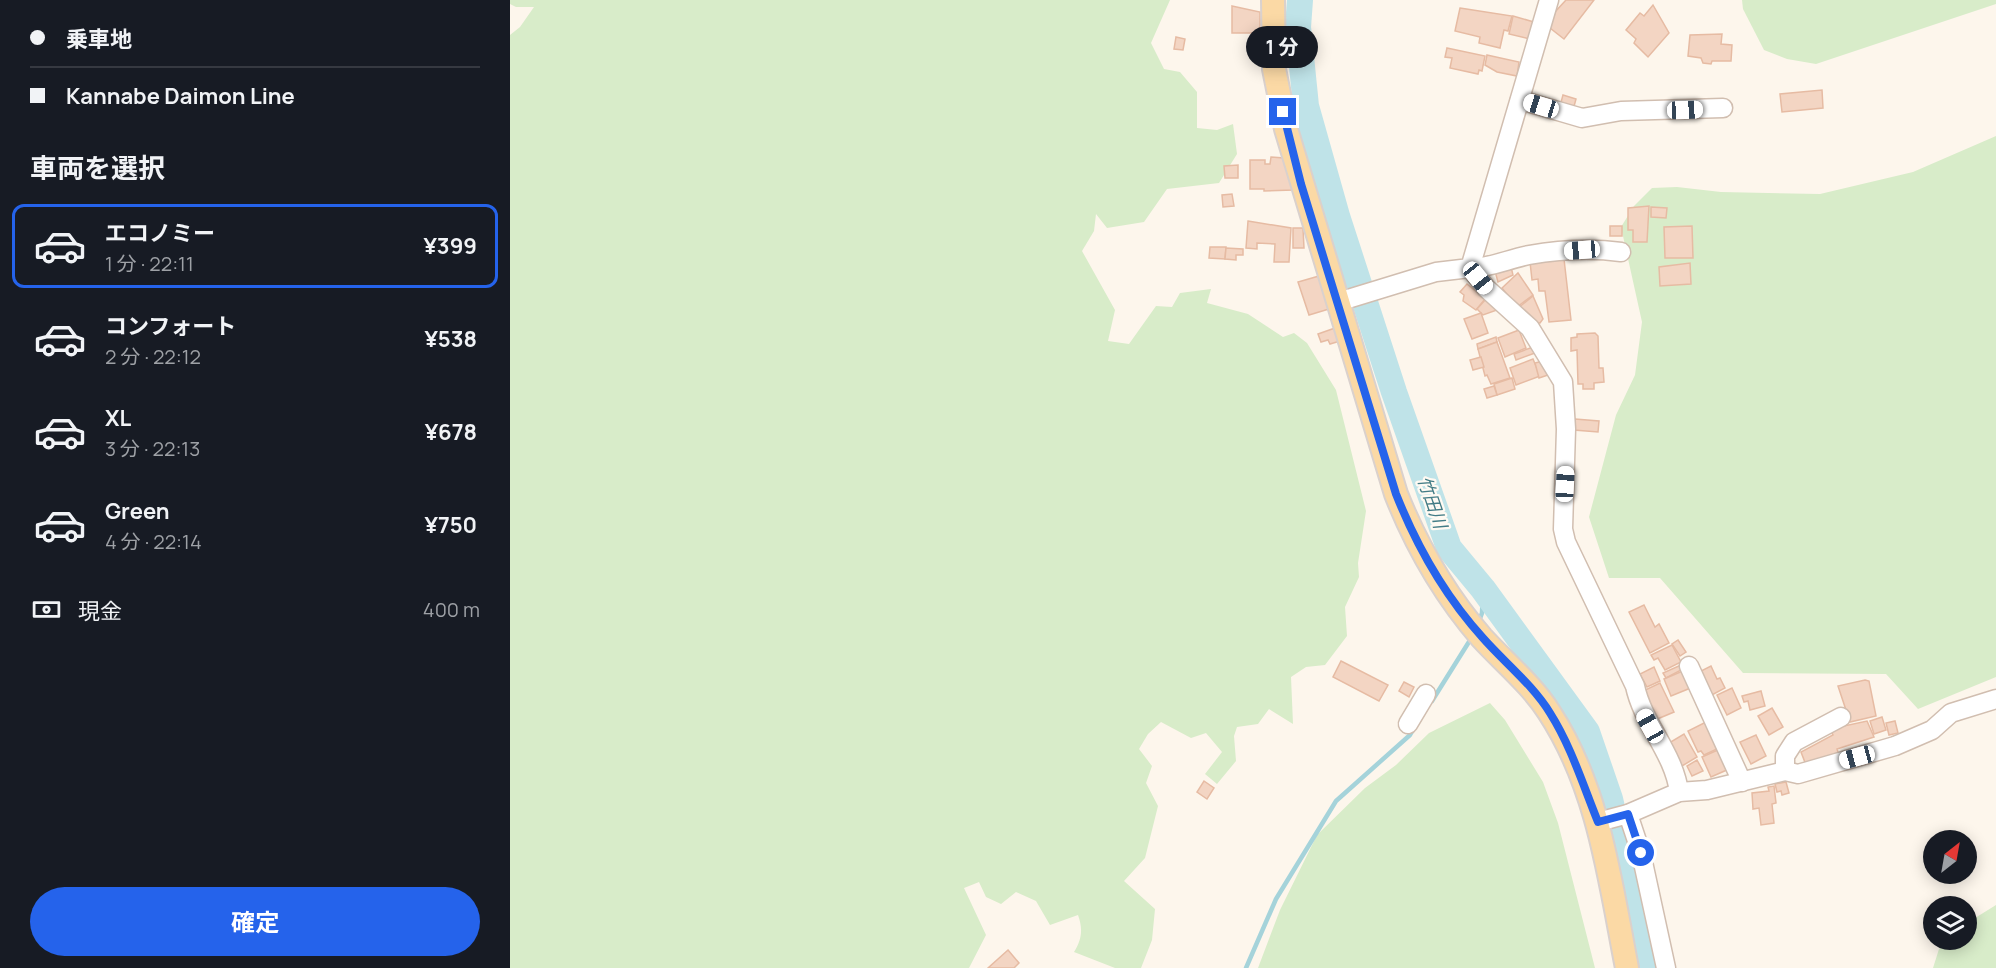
<!DOCTYPE html>
<html lang="ja">
<meta charset="utf-8">
<style>
:root{--surface:#171b24;--page:#20242c;--text:#f1f3f6;--muted:#9ea1a6;--line:#363941;--accent:#2563eb}
body{margin:0;font-family:Manrope,"Noto Sans JP",sans-serif;background:var(--page);color:var(--text);height:100vh;display:flex;flex-direction:column;font-size:22px;white-space:nowrap}
*{box-sizing:border-box;margin:0}
p{font-size:20px;color:var(--muted)}
.icon{flex:none;width:33px;height:33px;fill:none;stroke:currentColor;stroke-width:2;stroke-linecap:round;stroke-linejoin:round}
.map{position:relative;flex:1;overflow:hidden}
.panel{display:flex;flex-direction:column;background:var(--surface);width:510px}
.panel>*{flex:none}
.banner{display:grid;align-content:center;height:132px;padding:0 30px;background:var(--surface)}
.needle{width:39px;rotate:31deg}
.controls{position:absolute;left:1413px;top:830px;display:grid;gap:12px}
.controls a{display:grid;place-items:center;width:54px;height:54px;border-radius:50%;background:var(--surface);box-shadow:0 3px 15px #0003;font-size:30px}
.end{position:absolute;width:27px;height:27px;margin:-14px;border:8px solid #2563eb;background:#fff;box-shadow:0 0 0 3px #fff}
.from{border-radius:50%}
.bubble{position:absolute;height:42px;border-radius:21px;background:var(--surface);box-shadow:0 3px 15px #0003;font-size:20px;font-weight:700;line-height:42px;text-align:center}
.car{position:absolute;width:18px;height:36px;margin:-18px -9px;border-radius:8px;box-shadow:0 0 4px 2px #0007;background:linear-gradient(#fff 24%,#345 0 40%,#fff 0 76%,#345 0 86%,#fff 0)}
.banner b{display:flex;align-items:center;gap:21px;height:57px;font-size:22px}
.banner b+b{border-top:2px solid var(--line)}
.banner i{width:15px;height:15px;background:var(--text)}
ul{padding:0;list-style:none}
li{display:flex;align-items:center;gap:18px;height:84px;margin:0 12px 9px;padding:0 18px;border:3px solid transparent;border-radius:12px}
li div{flex:1}
li b{display:block;font-size:22px}
li em{font-style:normal;font-weight:700}
li.selected{border-color:var(--accent)}
li>.icon{width:54px;height:54px;stroke-width:1.5}
h2{padding:0 30px;font-size:27px;line-height:72px}
.pay{display:flex;align-items:center;gap:15px;height:66px;padding:0 30px;font-size:22px}
.pay p{margin-inline-start:auto}
.button{display:flex;gap:12px;margin-top:auto;padding:12px 30px}
.button a{flex:1;height:69px;border-radius:36px;background:var(--accent);color:#fff;font-size:24px;font-weight:700;line-height:69px;text-align:center}
main{display:flex;flex:1;min-height:0}
.map>svg:first-child{display:block}
.green{fill:#d8ecc9}
.lines{fill:none;stroke-linecap:round;stroke-linejoin:round}
.stream{stroke:#a5d3da;stroke-width:4.5}
.river{stroke:#bfe3e8;stroke-width:26}
.building{fill:#f3d5c3;stroke:#e6bba3;stroke-width:1.5}
.minor-casing{stroke:#d1beb0;stroke-width:21}
.major-casing{stroke:#dad1cd;stroke-width:26}
.minor{stroke:#fff;stroke-width:18}
.major{stroke:#fbd9a5;stroke-width:22}
.route{stroke:#2563eb;stroke-width:8}
.labels{text-anchor:middle;dominant-baseline:central;stroke-width:4.5;stroke-linejoin:round;paint-order:stroke}
.water-label{font-size:18px;font-style:italic;fill:#437c86;stroke:#fffaf3}
</style>
<main>
<section class="panel">
<div class="banner">
<b><i class="from"></i>乗車地</b>
<b><i></i>Kannabe Daimon Line</b>
</div>
<h2>車両を選択</h2>
<ul>
<li class="selected"><svg class="icon" aria-label="car" viewBox="0 0 24 24"><path d="M5 17H2v-5l4-1 3-4h7l3 4 3 1v5h-3M9 17h6M6 11h13"/><circle cx="7" cy="17" r="2"/><circle cx="17" cy="17" r="2"/></svg><div><b>エコノミー</b><p>1 分 · 22:11</p></div><em>¥399</em></li>
<li><svg class="icon" aria-label="car" viewBox="0 0 24 24"><path d="M5 17H2v-5l4-1 3-4h7l3 4 3 1v5h-3M9 17h6M6 11h13"/><circle cx="7" cy="17" r="2"/><circle cx="17" cy="17" r="2"/></svg><div><b>コンフォート</b><p>2 分 · 22:12</p></div><em>¥538</em></li>
<li><svg class="icon" aria-label="car" viewBox="0 0 24 24"><path d="M5 17H2v-5l4-1 3-4h7l3 4 3 1v5h-3M9 17h6M6 11h13"/><circle cx="7" cy="17" r="2"/><circle cx="17" cy="17" r="2"/></svg><div><b>XL</b><p>3 分 · 22:13</p></div><em>¥678</em></li>
<li><svg class="icon" aria-label="car" viewBox="0 0 24 24"><path d="M5 17H2v-5l4-1 3-4h7l3 4 3 1v5h-3M9 17h6M6 11h13"/><circle cx="7" cy="17" r="2"/><circle cx="17" cy="17" r="2"/></svg><div><b>Green</b><p>4 分 · 22:14</p></div><em>¥750</em></li>
</ul>
<div class="pay"><svg class="icon" aria-label="cash" viewBox="0 0 24 24"><path d="M3 7h18v10H3z"/><circle cx="12" cy="12" r="2"/></svg>現金<p>400 m</p></div>
<div class="button"><a>確定</a></div>
</section>
<div class="map">
<svg width="1486" height="968" viewBox="0 0 1486 968">
<rect width="100%" height="100%" fill="#fdf6ec"/>
<g class="green">
<path d="M0 0H660L641 43 654 69 670 72 687 92V128L707 130 723 124 727 154 709 183 657 189 634 222 597 228 586 214 584 231 572 251 605 310 598 341 619 344 646 306 662 307 670 293 701 289 697 303 738 314 773 337 784 333 797 343 826 390 856 511 848 563 849 577 835 607 837 636 815 665 796 667 781 677 783 724 759 709 748 724 727 727 724 736 726 761 707 784 695 774 712 752 696 733 681 738 651 722 638 734 629 749 642 766 636 783 648 806 635 858 614 881 645 909 642 940 631 968H605L564 952C572 939 573 929 568 915L540 925 526 901 506 892 491 904 476 897 469 882 454 888 476 935 459 968H0V35L10 27 24 7H6L0 4Z"/>
<polygon points="1232,0 1486,0 1486,4 1306,64 1277,59 1254,50 1233,9"/>
<polygon points="1486,136 1486,677 1408,709 1376,674 1233,673 1150,578 1099,578 1079,517 1106,415 1125,375 1132,322 1111,227 1124,206 1142,188 1167,187 1211,192 1310,194 1403,172"/>
<polygon points="980,703 995,720 1033,782 1048,823 1085,968 748,968 770,910 807,835 855,788 886,765 919,733"/>
<polygon points="1486,905 1486,968 1423,968 1429,949 1440,939 1456,939 1457,923"/>
</g>
<g class="lines">
<g class="stream">
<polyline points="968,624 972,613 973,589"/>
<polyline points="922,701 962,637"/>
<polyline points="736,968 766,899 826,801 900,735 904,728"/>
</g>
<polyline class="river" points="790,0 788,27 796,106 827,216 884,392 939,548 973,589 1077,732 1100,799 1139,968"/>
</g>
<g class="building">
<polygon points="1056,0 1084,0 1054,39 1040,28 1045,12"/>
<polygon points="1143,5 1159,33 1138,57 1124,43 1126,39 1116,30 1130,13 1134,16"/>
<polygon points="722,6 750,12 750,33 722,33"/>
<polygon points="950,8 1002,16 998,31 994,30 990,48 969,43 970,37 945,31"/>
<polygon points="1003,16 1024,22 1020,39 999,34"/>
<polygon points="1212,34 1211,44 1222,45 1221,61 1202,61 1201,64 1193,63 1191,58 1178,56 1180,35"/>
<polygon points="666,37 675,39 673,50 664,49"/>
<polygon points="937,48 975,56 972,71 969,70 968,74 940,68 942,58 935,57"/>
<polygon points="977,55 1009,62 1007,76 987,72 975,65"/>
<polygon points="1312,90 1313,108 1272,112 1270,94"/>
<polygon points="1053,95 1066,99 1063,110 1050,106"/>
<polygon points="761,157 774,158 783,190 754,191 754,189 740,189 740,160 755,160 755,164 760,164"/>
<polygon points="728,165 728,178 715,178 714,166"/>
<polygon points="722,194 724,206 713,207 712,195"/>
<polygon points="1139,206 1137,242 1123,242 1123,230 1118,230 1118,208"/>
<polygon points="1141,207 1157,208 1156,218 1141,217"/>
<polygon points="738,221 781,228 779,262 764,262 765,244 747,243 747,249 736,248"/>
<rect x="1100" y="226" width="12" height="10"/>
<polygon points="1182,226 1183,258 1155,258 1154,227"/>
<polygon points="783,228 793,228 794,248 783,248"/>
<polygon points="700,247 716,247 715,259 699,258"/>
<polygon points="716,248 733,249 733,255 726,255 726,260 715,259"/>
<polygon points="1054,259 1061,320 1039,322 1035,291 1029,291 1028,279 1022,280 1020,262"/>
<polygon points="1180,263 1181,284 1150,286 1149,267"/>
<polygon points="1001,267 1003,275 988,282 985,271"/>
<polygon points="1008,273 1023,295 1007,307 992,288"/>
<polygon points="809,276 819,309 799,315 788,282"/>
<polygon points="957,284 975,299 966,310 953,301 954,295 950,292"/>
<polygon points="1023,296 1033,319 1030,323 1024,323 1008,308"/>
<polygon points="976,299 987,310 973,315 967,309"/>
<polygon points="971,313 978,333 962,339 954,319"/>
<polygon points="825,328 830,341 820,344 818,340 811,342 808,334"/>
<polygon points="1009,330 1016,348 995,357 988,338"/>
<polygon points="1085,333 1088,336 1089,368 1093,368 1094,382 1084,383 1084,389 1073,389 1073,384 1068,384 1067,350 1061,351 1061,338 1067,337 1067,334"/>
<polygon points="986,337 987,342 968,349 967,344"/>
<polygon points="987,342 1000,378 981,384 977,375 975,376 968,349"/>
<polygon points="1023,347 1025,353 1006,360 1004,354"/>
<polygon points="971,357 974,367 963,370 960,360"/>
<polygon points="1023,359 1030,376 1006,385 1000,368"/>
<polygon points="1033,361 1038,375 1029,378 1025,363"/>
<polygon points="1002,378 1005,389 987,395 984,384"/>
<polygon points="984,386 987,395 977,398 974,389"/>
<polygon points="1065,419 1089,421 1088,432 1064,430"/>
<polygon points="1134,605 1145,627 1149,624 1159,643 1140,653 1119,612"/>
<polygon points="1168,640 1176,652 1170,656 1162,644"/>
<polygon points="1162,645 1171,662 1155,670 1148,658 1144,660 1141,655"/>
<polygon points="831,661 878,685 869,701 823,677"/>
<polygon points="1171,665 1173,669 1156,678 1153,673"/>
<polygon points="1201,666 1207,679 1210,678 1215,688 1200,696 1189,672"/>
<polygon points="1144,667 1150,681 1137,687 1130,674"/>
<polygon points="1175,670 1183,687 1161,696 1154,679"/>
<polygon points="1355,680 1359,681 1366,716 1340,722 1328,686"/>
<polygon points="894,682 904,687 899,697 889,691"/>
<polygon points="1150,683 1164,712 1145,720 1131,692"/>
<polygon points="1222,688 1231,708 1217,715 1207,695"/>
<polygon points="1251,691 1255,706 1240,710 1238,701 1234,702 1232,696"/>
<polygon points="1262,708 1273,727 1259,735 1248,716"/>
<polygon points="1372,717 1376,730 1364,734 1360,721"/>
<polygon points="1357,721 1364,737 1327,749 1329,755 1296,765 1291,752 1323,735 1320,729"/>
<polygon points="1385,721 1388,733 1379,735 1376,723"/>
<polygon points="1196,722 1207,743 1205,745 1207,749 1194,755 1191,751 1188,752 1178,731"/>
<polygon points="1174,734 1187,757 1172,766 1159,743"/>
<polygon points="1246,735 1256,756 1241,764 1230,742"/>
<polygon points="1210,749 1219,769 1201,777 1192,757"/>
<polygon points="1187,760 1193,771 1182,776 1177,766"/>
<polygon points="694,781 704,788 697,799 687,792"/>
<polygon points="1276,782 1279,793 1272,795 1271,791 1267,792 1265,784"/>
<polygon points="1264,786 1266,803 1262,804 1264,823 1251,825 1249,808 1243,809 1242,793 1259,791 1258,787"/>
<polygon points="498,950 509,963 504,968 478,968"/>
</g>
<g class="lines">
<defs>
<g id="minor">
<polyline points="1010,100 1072,118 1111,111 1213,108"/>
<path d="M960 268 976 288 1020 328 1053 382 1056 429 1053 529 1056 542 1125 686C1133 724 1164 753 1169 792"/>
<path d="M960 268C981 268 998 259 1019 255 1048 250 1081 248 1111 252"/>
<polyline points="828,302 926,272 960,268 1039,0"/>
<polyline points="1179,666 1232,782"/>
<polyline points="898,724 916,694"/>
<polyline points="1275,771 1275,756 1284,742 1331,717"/>
<polyline points="1118,814 1131,853 1156,968"/>
<polyline points="1088,822 1118,814 1169,792 1197,790 1275,771 1288,774 1385,746 1422,730 1441,713 1486,699"/>
</g>
<path id="major" d="M763 0 764 69 776 129 886 494C907 547 934 594 972 638 994 662 1022 685 1039 712 1089 788 1100 881 1117 968"/>
</defs>
<use href="#minor" class="minor-casing"/>
<use href="#major" class="major-casing"/>
<use href="#minor" class="minor"/>
<use href="#major" class="major"/>
</g>
<g class="lines">
<path class="route" d="M773 112 791 184 886 494C907 547 934 595 973 638 994 662 1023 685 1040 713 1061 746 1073 785 1088 822L1118 814 1131 853"/>
</g>
<g class="labels">
<g class="water-label">
<text transform="translate(923 502) rotate(71)">竹田川</text>
</g>
</g>
</svg>
<div class="controls">
<a><svg class="needle" viewBox="-14 -14 28 28"><path d="M0-13l5 13h-10z" fill="#e53935"/><path d="M0 13l5-13h-10z" fill="#9ea1a6"/></svg></a>
<a><svg class="icon" aria-label="layers" viewBox="0 0 24 24"><path d="M12 4l9 5-9 5-9-5zM3 14l9 5 9-5"/></svg></a>
</div>
<i class="end from" style="left:1131px;top:853px"></i>
<i class="end" style="left:773px;top:112px"></i>
<div class="bubble" style="left:736px;top:26px;width:72px">1 分</div>
<i class="car" style="left:1031px;top:106px;rotate:287deg"></i>
<i class="car" style="left:1175px;top:110px;rotate:88deg"></i>
<i class="car" style="left:1072px;top:250px;rotate:265deg"></i>
<i class="car" style="left:968px;top:278px;rotate:141deg"></i>
<i class="car" style="left:1055px;top:484px;rotate:3deg"></i>
<i class="car" style="left:1140px;top:726px;rotate:331deg"></i>
<i class="car" style="left:1347px;top:757px;rotate:255deg"></i>
</div>
</main>
